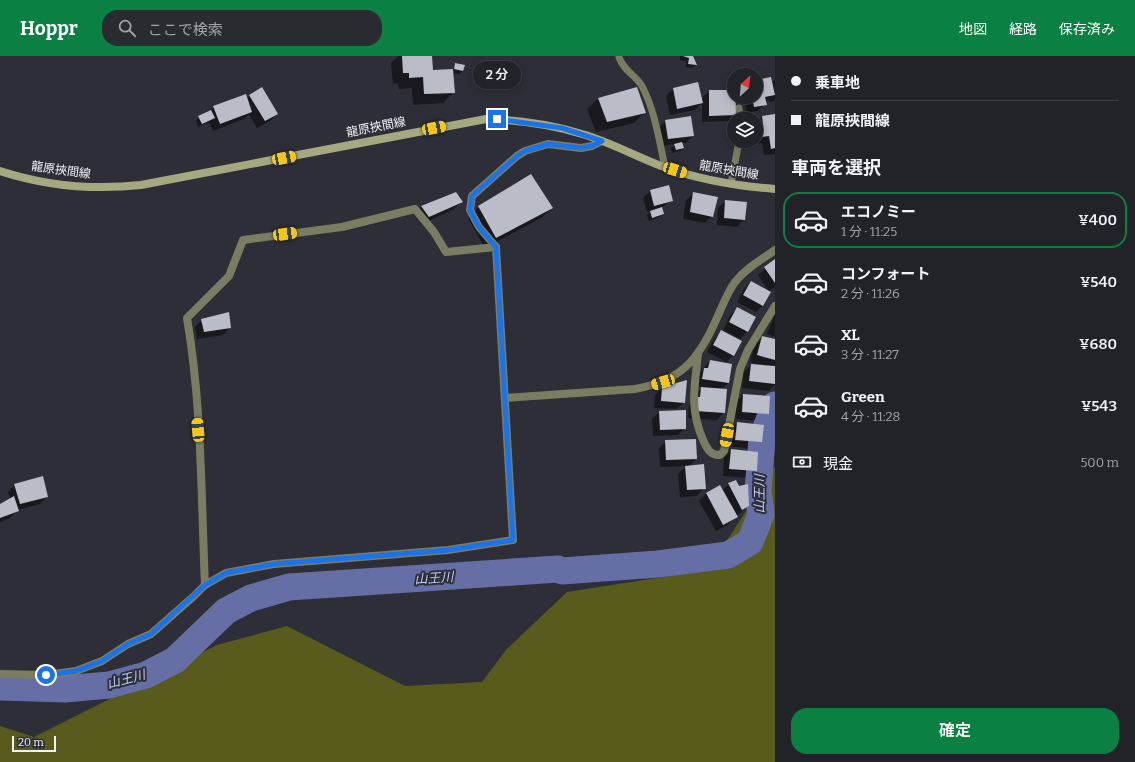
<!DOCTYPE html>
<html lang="ja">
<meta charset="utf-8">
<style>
:root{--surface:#222229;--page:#2a2a31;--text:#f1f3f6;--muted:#a2a4a8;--line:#3f3f46;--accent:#0b8043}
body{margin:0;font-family:Bitter,"Noto Sans JP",serif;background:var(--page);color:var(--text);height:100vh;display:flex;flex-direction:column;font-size:15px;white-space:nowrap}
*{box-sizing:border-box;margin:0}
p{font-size:13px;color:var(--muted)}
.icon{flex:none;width:22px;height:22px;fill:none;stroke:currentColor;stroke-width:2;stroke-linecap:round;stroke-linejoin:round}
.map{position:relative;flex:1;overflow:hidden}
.panel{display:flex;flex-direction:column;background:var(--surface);width:360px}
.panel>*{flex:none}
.top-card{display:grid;align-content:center;height:88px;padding:0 16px;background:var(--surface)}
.needle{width:26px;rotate:26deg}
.tools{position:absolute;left:727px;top:12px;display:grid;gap:8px}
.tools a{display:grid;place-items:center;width:36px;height:36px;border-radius:50%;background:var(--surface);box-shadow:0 2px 10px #0003,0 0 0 1px var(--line);font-size:20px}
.scale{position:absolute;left:12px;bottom:10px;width:44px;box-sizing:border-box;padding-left:4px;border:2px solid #f0f2f7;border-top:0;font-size:11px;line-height:14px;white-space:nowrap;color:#f0f2f7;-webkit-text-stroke:3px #2d2e37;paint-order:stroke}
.end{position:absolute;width:18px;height:18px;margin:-9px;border:5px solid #1a73e8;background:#fff;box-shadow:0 0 0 2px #fff}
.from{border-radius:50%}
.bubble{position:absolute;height:28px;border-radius:14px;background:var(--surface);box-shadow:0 2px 10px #0003,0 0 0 1px var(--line);font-size:13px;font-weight:600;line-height:28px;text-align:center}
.car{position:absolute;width:12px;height:24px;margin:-12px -6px;border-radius:5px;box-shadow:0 0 3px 1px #0007;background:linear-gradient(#f5c518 24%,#345 0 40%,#f5c518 0 76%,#345 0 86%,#f5c518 0)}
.top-card b{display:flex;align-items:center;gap:14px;height:38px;font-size:15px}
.top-card b+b{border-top:1px solid var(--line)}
.top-card i{width:10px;height:10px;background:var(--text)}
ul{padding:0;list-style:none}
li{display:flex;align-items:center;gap:12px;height:56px;margin:0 8px 6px;padding:0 8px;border:2px solid transparent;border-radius:16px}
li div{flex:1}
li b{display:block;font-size:15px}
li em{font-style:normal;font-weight:600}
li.selected{border-color:var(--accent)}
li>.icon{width:36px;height:36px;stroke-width:1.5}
h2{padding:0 16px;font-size:18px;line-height:48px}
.pay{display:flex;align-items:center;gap:10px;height:44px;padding:0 16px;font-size:15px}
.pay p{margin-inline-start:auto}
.button{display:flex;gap:8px;margin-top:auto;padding:8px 16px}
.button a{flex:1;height:46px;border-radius:16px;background:var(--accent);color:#fff;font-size:16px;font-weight:600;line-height:46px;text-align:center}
header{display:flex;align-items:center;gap:24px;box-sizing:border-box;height:56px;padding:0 20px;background:var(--accent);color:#fff}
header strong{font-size:19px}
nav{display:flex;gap:22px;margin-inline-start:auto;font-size:14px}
.search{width:280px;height:36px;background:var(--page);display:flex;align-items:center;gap:10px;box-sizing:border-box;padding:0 14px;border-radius:16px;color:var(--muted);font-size:15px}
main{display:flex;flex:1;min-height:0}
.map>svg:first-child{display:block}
.forest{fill:#585b1b}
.shadow{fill:#0007}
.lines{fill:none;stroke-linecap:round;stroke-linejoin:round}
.river{stroke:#666fa5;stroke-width:27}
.building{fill:#babcc7}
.lane{stroke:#7b7d63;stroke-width:7}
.street{stroke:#7b7d63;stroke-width:8}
.secondary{stroke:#a6a980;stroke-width:8}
.route{stroke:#1a73e8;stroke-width:5}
.labels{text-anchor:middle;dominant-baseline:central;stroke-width:4;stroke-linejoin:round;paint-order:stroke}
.street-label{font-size:12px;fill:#f0f2f7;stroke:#2d2e37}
.water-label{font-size:13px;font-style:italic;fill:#c4cdfe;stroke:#2d2e37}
</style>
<header>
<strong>Hoppr</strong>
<div class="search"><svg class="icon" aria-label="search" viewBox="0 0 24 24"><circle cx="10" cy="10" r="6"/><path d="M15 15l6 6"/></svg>ここで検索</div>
<nav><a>地図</a><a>経路</a><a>保存済み</a></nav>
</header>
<main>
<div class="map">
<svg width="775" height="706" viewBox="0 0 775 706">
<rect width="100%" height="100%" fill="#2d2e37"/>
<polygon class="forest" points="775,410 775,706 0,706 0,670 34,681 217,589 287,570 405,630 482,626 506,594 567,536 708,514"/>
<g class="shadow">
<polygon points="399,0 431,0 432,15 452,14 456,8 463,15 459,18 452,17 454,36 443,47 413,49 412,32 399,33 398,27 393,28 391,7"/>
<polygon points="680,0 692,0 696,9 692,12 686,11 686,5 680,4"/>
<polygon points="775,24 775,45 770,46 769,43 758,55 747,57 744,41 756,41 756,25 771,27"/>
<polygon points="636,32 644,57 634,67 596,76 587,53 598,43"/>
<polygon points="673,33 701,43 709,35 735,41 736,58 728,65 702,66 702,46 695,54 670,59 666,40"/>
<polygon points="250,40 277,58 270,65 257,72 249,58 244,63 213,75 209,66 198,71 196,64 214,51 246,43"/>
<polygon points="775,60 775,98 764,99 762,87 749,88 749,85 756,85 756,67 762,61"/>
<polygon points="666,64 693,80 686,87 682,87 683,91 680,95 672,97 671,92 675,88 661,90 659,72"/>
<polygon points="531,119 552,152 541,162 485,192 468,162 479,151"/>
<polygon points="668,130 672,144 661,152 663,158 660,161 649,165 647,159 651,155 647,156 643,142 650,135"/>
<polygon points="456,137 461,146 454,153 422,168 414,158 421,151"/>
<polygon points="694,137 712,160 705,167 683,163 686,144"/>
<polygon points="726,145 744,163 737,171 717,169 718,152"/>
<polygon points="775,205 775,231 769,235 758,219"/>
<polygon points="751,226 763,249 756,256 737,246 744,233"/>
<polygon points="737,252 755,262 747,276 740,283 723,274 730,260"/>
<polygon points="775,258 775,281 767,278"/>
<polygon points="202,264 230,272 223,279 197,283 195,271"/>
<polygon points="721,276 734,299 726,306 707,296 714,283"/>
<polygon points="763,281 775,284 775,328 769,335 742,332 744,316 751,309 760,310 750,306 755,288"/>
<polygon points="710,305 728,327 720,334 724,356 717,364 688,362 689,349 694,345 694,339 703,331 695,330 697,320"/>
<polygon points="663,332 684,346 677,353 654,352 655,339"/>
<polygon points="743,339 768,358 761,365 735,363 736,346"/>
<polygon points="659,356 685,372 678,379 653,380 652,363"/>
<polygon points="737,367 763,370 761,386 754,393 728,390 730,374"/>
<polygon points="666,385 696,403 688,411 704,432 697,440 680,441 678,418 686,410 660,411 659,392"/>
<polygon points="731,394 756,414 749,422 723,420 724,402"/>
<polygon points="735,426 748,449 729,468 716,475 699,445 706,438 719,430 722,435 729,428"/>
<polygon points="15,429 47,440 40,448 17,454 10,462 0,466 0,449 10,443 8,436"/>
</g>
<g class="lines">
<polyline class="river" points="0,631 65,633 109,629 146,619 175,604 226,555 251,542 289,531 558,513 562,515 658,508 728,499 750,486 761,458 758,435 762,382 775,349"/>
</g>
<g class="building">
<polygon points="402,0 432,0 433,14 453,13 455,37 424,38 423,21 409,22 409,17 403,17"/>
<polygon points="683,0 693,0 697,9 688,8 689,2"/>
<polygon points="455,7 465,9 463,15 454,13"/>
<polygon points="771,21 775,39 765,41 767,49 754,51 752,41 756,41 756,24"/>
<polygon points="698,26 703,47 677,53 673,32"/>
<polygon points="262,31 278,58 265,65 249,39"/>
<polygon points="637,31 646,57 607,66 598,42"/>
<polygon points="709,34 734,34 737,59 709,60"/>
<polygon points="246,38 252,56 220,68 213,50"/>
<polygon points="211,54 215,62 202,68 198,60"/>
<polygon points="775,58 775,92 771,93 769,80 756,82 756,68 763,68 762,60"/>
<polygon points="691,60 694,80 668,83 665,64"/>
<polygon points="682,86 684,92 676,94 674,88"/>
<polygon points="531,118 553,152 496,182 478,150"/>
<polygon points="669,129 673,145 654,150 650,134"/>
<polygon points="456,136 463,146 429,161 421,150"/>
<polygon points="693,136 718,141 713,161 690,156"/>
<polygon points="725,144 747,146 745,164 724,162"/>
<polygon points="662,151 664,158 652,162 650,155"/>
<polygon points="775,203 775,227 764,211"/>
<polygon points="751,225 771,236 763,250 743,239"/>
<polygon points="737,251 756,261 748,276 729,266"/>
<polygon points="229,256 231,272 204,276 201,263"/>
<polygon points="721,274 742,285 734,300 713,289"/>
<polygon points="762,280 775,283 775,304 757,299"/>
<polygon points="710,304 732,308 729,327 702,323 704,312 708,312"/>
<polygon points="751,308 775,310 775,328 749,325"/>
<polygon points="687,324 685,347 661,345 662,331"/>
<polygon points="701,331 727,333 725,357 695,355 696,341 700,341"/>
<polygon points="743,338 770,340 769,358 742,356"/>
<polygon points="686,354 686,373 660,374 659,355"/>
<polygon points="737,366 764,369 762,386 735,384"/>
<polygon points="696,383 697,403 666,404 665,384"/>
<polygon points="731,393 758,396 757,415 729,413"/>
<polygon points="704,408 706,433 687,434 685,410"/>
<polygon points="43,420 48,441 20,448 14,428"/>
<polygon points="736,424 739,430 748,428 749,450 742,454 728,427"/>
<polygon points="720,429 738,461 723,469 706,437"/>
<polygon points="14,440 19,455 0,462 0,448"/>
</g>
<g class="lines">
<g class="lane">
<path d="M619 1C623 14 635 19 642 30 655 55 659 84 665 111"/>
<polyline points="739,52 740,63"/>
<polyline points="731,128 739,85"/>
</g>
<g class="street">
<path d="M698 297C695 331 689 351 703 384 707 392 710 400 720 399L724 395 740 313 748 294 775 250"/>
<path d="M506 342 635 333C680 325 698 305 716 264 722 251 727 237 735 226 746 212 761 204 775 194"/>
<path d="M205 529C201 440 202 349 187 262L229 220 243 184 342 171 415 153 434 176 446 196 496 191"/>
<polyline points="0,618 46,619 76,615 102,605 128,588 151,578 194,540 205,529 226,517 274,508 448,494 513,484 496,191 479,171 470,154 472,140 517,100 525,95 548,88 581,92 592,90 602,85"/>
</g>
<path class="secondary" d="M0 115C46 130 94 134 141 129L486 63C518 64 551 68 582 78 610 86 637 101 664 111 700 124 737 130 775 133"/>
</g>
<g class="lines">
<polyline class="route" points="46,619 76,615 102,605 128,588 151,578 205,529 226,517 274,508 448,494 513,484 496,191 479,171 470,154 472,140 517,100 525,95 548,88 581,92 592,90 602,85 562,72 497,63"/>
</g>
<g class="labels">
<g class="street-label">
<text transform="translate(376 71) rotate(-11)">龍原挾間線</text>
<text transform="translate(61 114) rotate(8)">龍原挾間線</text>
<text transform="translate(729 114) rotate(10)">龍原挾間線</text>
</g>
<g class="water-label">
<text transform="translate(759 438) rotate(-90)">山王川</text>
<text transform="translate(434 522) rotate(-4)">山王川</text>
<text transform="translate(126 623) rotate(-15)">山王川</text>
</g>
</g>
</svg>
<div class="tools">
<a><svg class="needle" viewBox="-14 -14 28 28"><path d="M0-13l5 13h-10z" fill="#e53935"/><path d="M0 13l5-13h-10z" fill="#a2a4a8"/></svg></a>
<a><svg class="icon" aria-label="layers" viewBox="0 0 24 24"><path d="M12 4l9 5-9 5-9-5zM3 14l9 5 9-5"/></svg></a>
</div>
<div class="scale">20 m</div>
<i class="end from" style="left:46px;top:619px"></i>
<i class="end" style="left:497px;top:63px"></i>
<div class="bubble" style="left:473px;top:5px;width:48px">2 分</div>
<i class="car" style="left:434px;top:72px;rotate:79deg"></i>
<i class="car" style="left:284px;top:102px;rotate:79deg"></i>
<i class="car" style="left:675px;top:114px;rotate:107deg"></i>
<i class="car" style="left:285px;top:178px;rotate:82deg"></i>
<i class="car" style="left:663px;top:326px;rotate:253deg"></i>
<i class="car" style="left:198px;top:374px;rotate:355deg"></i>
<i class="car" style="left:727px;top:379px;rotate:191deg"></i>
</div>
<section class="panel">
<div class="top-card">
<b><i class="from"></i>乗車地</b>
<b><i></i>龍原挾間線</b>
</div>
<h2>車両を選択</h2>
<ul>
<li class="selected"><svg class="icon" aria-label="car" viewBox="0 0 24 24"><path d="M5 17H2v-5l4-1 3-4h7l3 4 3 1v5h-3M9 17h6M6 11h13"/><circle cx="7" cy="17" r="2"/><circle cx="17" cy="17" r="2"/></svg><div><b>エコノミー</b><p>1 分 · 11:25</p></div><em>¥400</em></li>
<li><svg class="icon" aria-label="car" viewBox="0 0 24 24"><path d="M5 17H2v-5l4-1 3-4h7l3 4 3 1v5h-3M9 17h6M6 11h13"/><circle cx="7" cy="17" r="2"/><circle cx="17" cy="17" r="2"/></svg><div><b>コンフォート</b><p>2 分 · 11:26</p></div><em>¥540</em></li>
<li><svg class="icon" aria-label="car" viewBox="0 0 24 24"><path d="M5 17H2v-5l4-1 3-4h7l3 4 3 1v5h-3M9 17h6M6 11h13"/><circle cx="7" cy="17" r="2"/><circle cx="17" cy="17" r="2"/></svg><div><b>XL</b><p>3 分 · 11:27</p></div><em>¥680</em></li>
<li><svg class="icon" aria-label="car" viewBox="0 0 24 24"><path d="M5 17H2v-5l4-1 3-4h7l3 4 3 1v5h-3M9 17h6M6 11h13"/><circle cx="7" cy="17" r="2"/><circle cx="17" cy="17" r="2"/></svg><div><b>Green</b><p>4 分 · 11:28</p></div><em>¥543</em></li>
</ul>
<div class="pay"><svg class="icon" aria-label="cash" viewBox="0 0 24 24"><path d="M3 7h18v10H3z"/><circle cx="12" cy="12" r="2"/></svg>現金<p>500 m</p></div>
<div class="button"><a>確定</a></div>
</section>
</main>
